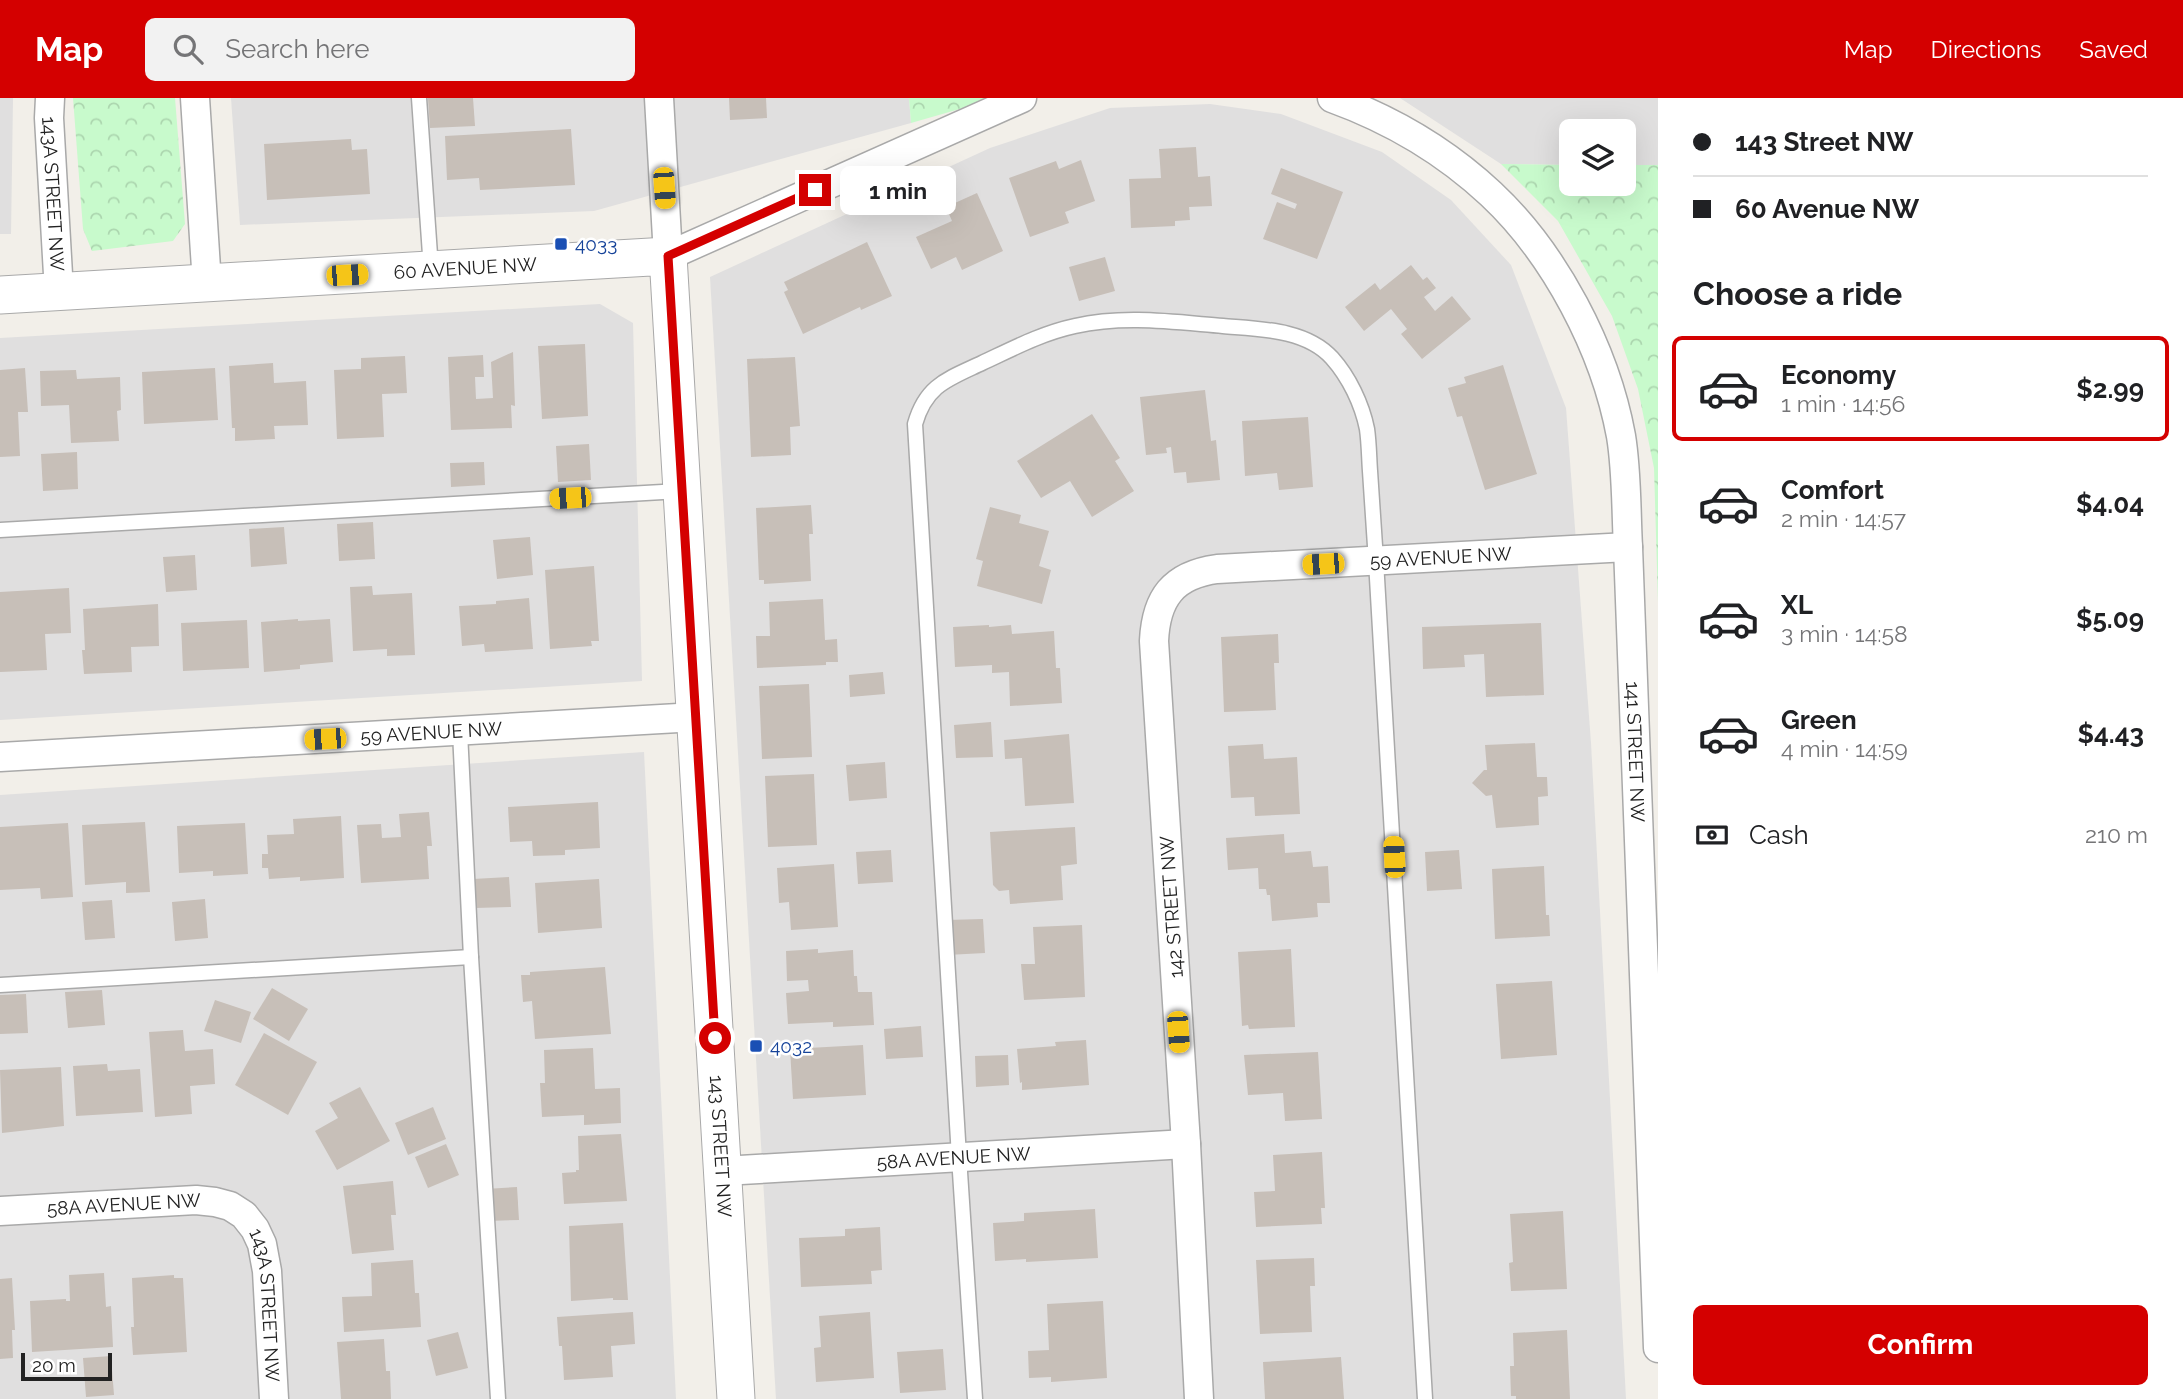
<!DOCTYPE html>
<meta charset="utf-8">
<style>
:root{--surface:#fff;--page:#f2f2f2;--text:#202124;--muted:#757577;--line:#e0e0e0;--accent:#d40000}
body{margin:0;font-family:Raleway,sans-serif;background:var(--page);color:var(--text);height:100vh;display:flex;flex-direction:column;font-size:26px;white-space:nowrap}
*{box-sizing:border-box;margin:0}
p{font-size:23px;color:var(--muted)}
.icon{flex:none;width:38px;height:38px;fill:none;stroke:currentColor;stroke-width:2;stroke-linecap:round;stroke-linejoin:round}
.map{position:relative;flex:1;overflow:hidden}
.panel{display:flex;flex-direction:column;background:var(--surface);width:525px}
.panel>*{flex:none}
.banner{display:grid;align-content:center;height:154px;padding:0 35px;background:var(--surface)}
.controls{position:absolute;left:1559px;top:21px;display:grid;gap:14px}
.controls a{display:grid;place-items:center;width:77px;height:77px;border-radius:10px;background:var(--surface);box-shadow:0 7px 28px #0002;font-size:35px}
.scale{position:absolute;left:21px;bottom:18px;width:91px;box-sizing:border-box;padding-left:7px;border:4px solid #222;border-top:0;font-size:19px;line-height:24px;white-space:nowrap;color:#222;-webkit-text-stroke:5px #fff;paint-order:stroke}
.end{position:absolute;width:32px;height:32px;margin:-16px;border:9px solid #d40000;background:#fff;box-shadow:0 0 0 4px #fff}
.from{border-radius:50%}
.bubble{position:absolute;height:49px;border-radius:10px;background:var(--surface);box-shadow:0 7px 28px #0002;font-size:23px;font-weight:700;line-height:49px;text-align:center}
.car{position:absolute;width:21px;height:42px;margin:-21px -10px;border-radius:9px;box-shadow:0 0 5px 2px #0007;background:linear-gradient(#f5c518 24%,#345 0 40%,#f5c518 0 76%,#345 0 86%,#f5c518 0)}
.banner b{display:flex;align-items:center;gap:24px;height:66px;font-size:26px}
.banner b+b{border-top:2px solid var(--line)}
.banner i{width:18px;height:18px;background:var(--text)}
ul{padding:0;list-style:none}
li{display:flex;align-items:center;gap:21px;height:105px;margin:0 14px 10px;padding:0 21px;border:4px solid transparent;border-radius:10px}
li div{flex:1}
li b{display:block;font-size:26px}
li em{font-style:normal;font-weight:700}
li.selected{border-color:var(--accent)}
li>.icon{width:63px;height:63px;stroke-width:1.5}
h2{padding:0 35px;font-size:32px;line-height:84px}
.pay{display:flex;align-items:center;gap:18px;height:77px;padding:0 35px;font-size:26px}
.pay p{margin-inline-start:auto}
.primary-button{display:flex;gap:14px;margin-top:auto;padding:14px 35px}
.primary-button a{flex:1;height:80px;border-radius:10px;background:var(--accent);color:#fff;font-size:28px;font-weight:700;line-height:80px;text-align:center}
header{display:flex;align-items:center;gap:42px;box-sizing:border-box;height:98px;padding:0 35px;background:var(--accent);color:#fff}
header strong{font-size:33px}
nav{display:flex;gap:38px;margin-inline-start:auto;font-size:24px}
.search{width:490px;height:63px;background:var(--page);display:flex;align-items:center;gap:18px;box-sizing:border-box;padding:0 24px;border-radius:10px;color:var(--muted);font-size:26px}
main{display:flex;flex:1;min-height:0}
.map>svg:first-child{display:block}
.residential{fill:#e0dfdf}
.park{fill:url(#park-crowns)}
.building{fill:#c7bfb8}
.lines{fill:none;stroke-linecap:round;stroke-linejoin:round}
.service-casing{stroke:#a9a9a9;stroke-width:17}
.minor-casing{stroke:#a9a9a9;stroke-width:31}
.tertiary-casing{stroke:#a9a9a9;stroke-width:39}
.service{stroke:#fff;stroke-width:14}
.minor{stroke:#fff;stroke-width:28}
.tertiary{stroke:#fff;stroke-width:37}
.route{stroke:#d40000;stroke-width:9}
.transit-dot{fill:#1a4fb4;stroke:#fff;stroke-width:2.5}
.labels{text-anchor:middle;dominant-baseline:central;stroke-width:5;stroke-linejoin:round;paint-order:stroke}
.street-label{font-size:19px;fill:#222;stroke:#fff}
.transit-label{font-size:19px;fill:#164399;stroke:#fff;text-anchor:start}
</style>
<header>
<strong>Map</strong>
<div class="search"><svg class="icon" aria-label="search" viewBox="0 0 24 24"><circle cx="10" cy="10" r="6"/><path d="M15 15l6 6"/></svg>Search here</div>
<nav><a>Map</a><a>Directions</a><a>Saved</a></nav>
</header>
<main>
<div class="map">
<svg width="1658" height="1301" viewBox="0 0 1658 1301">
<defs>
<pattern id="park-crowns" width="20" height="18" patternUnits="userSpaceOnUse" patternTransform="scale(1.75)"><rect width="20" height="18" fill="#c8facc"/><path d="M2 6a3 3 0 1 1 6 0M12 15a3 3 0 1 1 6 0" fill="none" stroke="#acd6af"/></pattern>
</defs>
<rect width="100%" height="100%" fill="#f2efe9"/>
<g class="residential">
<polygon points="0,0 13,0 11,136 0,136"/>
<polygon points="231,0 909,0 911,25 594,113 240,127"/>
<polygon points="1400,0 1658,0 1658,67 1624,67 1624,33 1572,33 1571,67 1501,66"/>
<polygon points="1210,6 1281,16 1382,54 1451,102 1511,167 1566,310 1591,645 1626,1301 776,1301 710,179 990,50 1110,10"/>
<polygon points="600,206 633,225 642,583 0,622 0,240"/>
<polygon points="644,654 676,1301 0,1301 0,697"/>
</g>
<g class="park">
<polygon points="73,0 175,0 185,126 173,143 92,153 83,131"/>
<polygon points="909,0 998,0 911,25"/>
<polygon points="1501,66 1571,67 1572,86 1624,86 1624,67 1658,67 1658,504 1654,370 1638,291 1612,218 1558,123"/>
</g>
<g class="building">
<polygon points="428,0 473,0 475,28 430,30"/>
<polygon points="729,0 766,0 767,20 730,22"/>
<polygon points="571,31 575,87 480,92 479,80 447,82 445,38"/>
<polygon points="351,41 352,52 367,51 370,96 267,102 264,46"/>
<polygon points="1196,49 1198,79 1210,78 1212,108 1189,109 1190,122 1175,123 1175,128 1131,130 1129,81 1161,80 1159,51"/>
<polygon points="1081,62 1095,103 1065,114 1069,125 1030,139 1009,80 1056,63 1059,71"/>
<polygon points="1281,70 1343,94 1317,161 1263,141 1277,104 1295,111 1297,106 1271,96"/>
<polygon points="977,95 1003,153 962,172 956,159 931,171 916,139 952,123 946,109"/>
<polygon points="867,144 892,198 861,212 860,209 803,236 784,194 788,192 784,184"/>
<polygon points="1105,159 1115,193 1079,203 1069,169"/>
<polygon points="1411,167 1423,182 1427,179 1436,190 1424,199 1435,213 1452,198 1471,221 1422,261 1401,236 1407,231 1391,211 1364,233 1345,209 1375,185 1380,192"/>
<polygon points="585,246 588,318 542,321 538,248"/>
<polygon points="513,254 515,308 511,307 512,330 451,332 448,259 483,257 484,279 475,279 476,301 493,300 491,264"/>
<polygon points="405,258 407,295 382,296 384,339 337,341 334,272 361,271 361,260"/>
<polygon points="795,259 800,328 790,329 791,357 751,359 747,261"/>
<polygon points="273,265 274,285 306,283 308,327 274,328 275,341 235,343 235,330 232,330 229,268"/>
<polygon points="1503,267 1537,376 1485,392 1462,318 1457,319 1448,290 1466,285 1464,279"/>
<polygon points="25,270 28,314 18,314 20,358 0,359 0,272"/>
<polygon points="215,270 218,322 144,326 142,274"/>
<polygon points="76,272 77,281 120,279 121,312 117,313 119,343 71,345 69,307 41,308 40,273"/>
<polygon points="1205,292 1211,343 1216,342 1220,382 1187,385 1186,374 1174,375 1171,349 1166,350 1167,355 1146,357 1140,299"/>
<polygon points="1092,316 1120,360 1115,363 1134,393 1092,419 1070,383 1041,400 1017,363"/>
<polygon points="1308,319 1313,389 1279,392 1277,375 1245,378 1242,323"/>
<polygon points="589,346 591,382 558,384 556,348"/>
<polygon points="77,354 78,391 43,393 41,356"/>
<polygon points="484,364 485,387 451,389 450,365"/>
<polygon points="811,407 813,436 809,436 811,483 764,486 764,482 759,482 756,410"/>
<polygon points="990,409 1021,417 1019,425 1049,433 1039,468 1051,472 1042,506 977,488 983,463 976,461"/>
<polygon points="373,424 375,461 339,463 337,426"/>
<polygon points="284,429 287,466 251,469 249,431"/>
<polygon points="530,439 533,477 497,481 493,442"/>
<polygon points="195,457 197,492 166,494 163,459"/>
<polygon points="594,468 599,543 591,543 592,548 550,551 545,472"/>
<polygon points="372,488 373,497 412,495 415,557 387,558 387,551 353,553 350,489"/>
<polygon points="69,490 71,535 45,536 47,572 0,574 0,494"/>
<polygon points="529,500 533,551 485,554 484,546 462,548 459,508 496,506 496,503"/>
<polygon points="823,501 825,542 837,541 838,564 826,564 826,567 757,570 756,538 770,538 769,504"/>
<polygon points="158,506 159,548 131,549 132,574 84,576 82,552 85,552 83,511"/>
<polygon points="298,521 298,523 330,521 333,564 300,567 300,571 264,574 261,524"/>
<polygon points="247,522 249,570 183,573 181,525"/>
<polygon points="1541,525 1544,597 1486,599 1484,556 1464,557 1465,569 1423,571 1422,529"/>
<polygon points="989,527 989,529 1011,527 1012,536 1054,533 1056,570 1060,570 1062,605 1010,608 1009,574 992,575 992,567 955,569 953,529"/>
<polygon points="1278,536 1279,565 1274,565 1276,612 1224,614 1221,539"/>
<polygon points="883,574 885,596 850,599 849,577"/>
<polygon points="809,586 812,659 762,661 759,588"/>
<polygon points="991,624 993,659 956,660 954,627"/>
<polygon points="1069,636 1074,705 1025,708 1022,660 1005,661 1004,642"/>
<polygon points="1535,645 1537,679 1547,679 1548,698 1538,699 1539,727 1496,730 1492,697 1486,698 1472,685 1484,672 1487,672 1485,647"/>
<polygon points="1263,646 1264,661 1297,659 1300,716 1255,718 1254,699 1231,700 1228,648"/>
<polygon points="885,664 887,700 849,703 846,667"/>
<polygon points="814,676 817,747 768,749 765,678"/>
<polygon points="598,704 600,750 565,752 565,757 533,758 532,743 510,744 508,709"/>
<polygon points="429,714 432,748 427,748 429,781 361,785 357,727 381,726 382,740 401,739 399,716"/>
<polygon points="341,718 344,780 300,783 300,779 269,781 268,770 262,770 262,756 268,756 267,737 294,736 293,721"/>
<polygon points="145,724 150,794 126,795 126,784 85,787 82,727"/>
<polygon points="68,725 73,799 41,801 40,790 0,792 0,729"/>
<polygon points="245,725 248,776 213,778 213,773 179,775 177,728"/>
<polygon points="1075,729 1077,766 1061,768 1063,802 1010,806 1009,792 999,793 993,787 990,734"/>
<polygon points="1284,736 1285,755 1311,753 1313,769 1328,768 1330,805 1317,805 1318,819 1272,823 1270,797 1267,797 1266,791 1259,791 1258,770 1228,772 1226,740"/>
<polygon points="891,752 893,784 858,786 856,754"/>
<polygon points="1459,752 1462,791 1427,793 1425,754"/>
<polygon points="834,766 838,829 791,832 789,804 779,805 777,770"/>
<polygon points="1544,768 1546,817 1549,817 1550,838 1495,841 1492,771"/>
<polygon points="509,779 511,809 475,810 473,781"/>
<polygon points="599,781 602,830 538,835 535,785"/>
<polygon points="205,801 208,840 175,843 172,804"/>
<polygon points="112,802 115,840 85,842 82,804"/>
<polygon points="983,821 985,855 947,857 946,822"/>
<polygon points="1082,827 1085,899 1024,902 1021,866 1035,866 1033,829"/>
<polygon points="818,851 818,855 853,852 854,878 857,878 858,894 872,894 874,927 833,929 833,924 788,926 786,895 809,893 808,882 787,883 786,853"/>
<polygon points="1291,851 1295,929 1249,931 1248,927 1242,928 1238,854"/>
<polygon points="605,869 611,936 535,941 532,903 523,904 521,877 530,877 530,874"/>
<polygon points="1552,883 1557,957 1501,961 1496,886"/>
<polygon points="272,890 308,911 289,943 253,921"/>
<polygon points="102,892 105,927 68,930 65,894"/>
<polygon points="26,896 28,935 0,936 0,897"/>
<polygon points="215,902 251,914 241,945 204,933"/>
<polygon points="921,928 923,959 886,961 884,931"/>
<polygon points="183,932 185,953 213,951 215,986 190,988 192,1016 155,1019 149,934"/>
<polygon points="264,935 317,964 288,1017 235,987"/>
<polygon points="1086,942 1089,987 1022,992 1022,984 1020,985 1017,951 1056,948 1055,944"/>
<polygon points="863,947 866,997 793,1001 790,951"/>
<polygon points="593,950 595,991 620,990 621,1025 584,1027 584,1017 542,1019 540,985 545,985 544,952"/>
<polygon points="1318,954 1322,1021 1285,1023 1283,995 1248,997 1244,957"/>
<polygon points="1008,957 1009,987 976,989 975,958"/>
<polygon points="107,966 108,973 140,971 143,1014 76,1018 73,968"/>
<polygon points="61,969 64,1028 2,1035 0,972"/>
<polygon points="360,989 390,1043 337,1072 315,1033 338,1020 329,1005"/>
<polygon points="433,1009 446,1041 408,1057 395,1025"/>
<polygon points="621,1036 627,1103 564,1106 562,1075 576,1074 576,1072 579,1072 578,1038"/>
<polygon points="446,1046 459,1077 428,1090 415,1059"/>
<polygon points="1322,1054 1325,1110 1321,1110 1322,1126 1256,1129 1254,1094 1275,1093 1273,1057"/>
<polygon points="393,1083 396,1117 391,1117 394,1152 352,1156 343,1088"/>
<polygon points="517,1089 519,1122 487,1123 485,1091"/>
<polygon points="1095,1111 1098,1160 1026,1164 1026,1161 995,1163 993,1125 1024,1123 1024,1115"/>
<polygon points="1563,1113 1567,1191 1511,1193 1509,1165 1513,1164 1510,1116"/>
<polygon points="623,1125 628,1202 613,1202 613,1200 571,1203 569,1128"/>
<polygon points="880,1129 882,1172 871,1173 872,1186 801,1189 799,1140 845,1138 845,1131"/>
<polygon points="1314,1160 1315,1188 1310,1188 1312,1234 1260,1236 1256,1162"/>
<polygon points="413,1162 415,1195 419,1195 421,1229 344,1234 342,1199 372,1198 371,1165"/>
<polygon points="104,1175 106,1209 111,1208 113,1249 32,1254 30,1203 66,1201 66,1203 70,1203 69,1177"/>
<polygon points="174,1177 174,1180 183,1180 187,1254 133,1257 131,1229 134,1229 132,1180"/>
<polygon points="12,1180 15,1232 12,1232 13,1260 0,1261 0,1181"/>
<polygon points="1103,1203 1107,1280 1051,1284 1051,1279 1029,1280 1028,1253 1049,1252 1047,1206"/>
<polygon points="633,1214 635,1246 611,1248 613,1279 564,1282 562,1248 559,1248 557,1219"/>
<polygon points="870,1214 874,1280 816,1284 814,1250 821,1249 819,1218"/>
<polygon points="1567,1232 1570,1301 1516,1301 1516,1298 1511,1298 1510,1268 1514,1268 1513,1235"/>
<polygon points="458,1234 468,1270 436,1278 427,1242"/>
<polygon points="384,1241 386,1273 390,1273 391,1301 341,1301 337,1244"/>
<polygon points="943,1251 946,1292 900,1295 897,1254"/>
<polygon points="111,1258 114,1297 86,1299 83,1260"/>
<polygon points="1341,1259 1344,1301 1265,1301 1263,1264"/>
</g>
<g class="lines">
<defs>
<g id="service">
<polyline points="419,0 431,171"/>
<polyline points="0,432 680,393"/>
<polyline points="460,634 471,859 498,1301"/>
<polyline points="0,887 471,859"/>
<path d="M975 1301 959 1059 915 326C926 287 948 281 982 265 1012 251 1042 235 1075 228 1124 217 1173 224 1223 228 1259 231 1306 231 1332 260 1349 279 1362 306 1367 331 1369 345 1369 359 1370 373 1372 403 1374 433 1376 463L1425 1301"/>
</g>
<g id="minor">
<path id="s1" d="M50 0 49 20 59 194"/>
<polyline points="195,0 207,186"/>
<polyline points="659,0 668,158 1022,0"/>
<path id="s2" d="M1332 0C1390 21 1446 54 1491 96 1555 156 1605 251 1621 338 1627 374 1626 413 1628 449L1658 1250"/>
<path id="s3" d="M0 659 696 619"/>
<path id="s4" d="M723 1073 1186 1046"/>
<path id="s5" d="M0 1113 196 1102 215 1104 230 1108 244 1117 255 1131 262 1146 267 1173 274 1301"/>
<path id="s6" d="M1199 1301 1186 1046 1154 543C1156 500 1173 477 1217 471L1628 449"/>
</g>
<g id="tertiary">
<path id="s7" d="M0 197 668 158 736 1301"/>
</g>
</defs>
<use href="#service" class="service-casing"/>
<use href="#minor" class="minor-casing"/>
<use href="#tertiary" class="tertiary-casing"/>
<use href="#service" class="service"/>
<use href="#minor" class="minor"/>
<use href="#tertiary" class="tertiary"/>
</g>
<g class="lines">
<polyline class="route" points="715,940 668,158 815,92"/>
</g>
<g class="transit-dot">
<rect x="554" y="139" width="14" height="14" rx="3.5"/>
<rect x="749" y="941" width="14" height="14" rx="3.5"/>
</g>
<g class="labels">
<g class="street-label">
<text stroke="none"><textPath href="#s1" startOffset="96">143A STREET NW</textPath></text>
<text stroke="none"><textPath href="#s7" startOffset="466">60 AVENUE NW</textPath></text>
<text stroke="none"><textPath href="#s6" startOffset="1090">59 AVENUE NW</textPath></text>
<text stroke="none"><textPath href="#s3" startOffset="432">59 AVENUE NW</textPath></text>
<text stroke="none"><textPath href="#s2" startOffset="782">141 STREET NW</textPath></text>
<text transform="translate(1171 809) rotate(-94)">142 STREET NW</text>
<text stroke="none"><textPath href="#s7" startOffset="1561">143 STREET NW</textPath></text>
<text stroke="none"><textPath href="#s4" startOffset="231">58A AVENUE NW</textPath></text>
<text stroke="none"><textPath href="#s5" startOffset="124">58A AVENUE NW</textPath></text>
<text stroke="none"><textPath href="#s5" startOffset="343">143A STREET NW</textPath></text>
</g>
<g class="transit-label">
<text x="575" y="146">4033</text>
<text x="770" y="948">4032</text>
</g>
</g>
</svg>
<div class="controls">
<a><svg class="icon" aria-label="layers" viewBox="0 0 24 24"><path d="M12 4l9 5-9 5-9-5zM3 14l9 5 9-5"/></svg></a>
</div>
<div class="scale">20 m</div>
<i class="end from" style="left:715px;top:940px"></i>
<i class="end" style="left:815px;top:92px"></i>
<div class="bubble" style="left:840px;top:68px;width:116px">1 min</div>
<i class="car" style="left:664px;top:90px;rotate:176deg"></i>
<i class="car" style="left:347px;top:177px;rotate:87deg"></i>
<i class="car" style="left:570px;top:400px;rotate:267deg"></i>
<i class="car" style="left:1323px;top:466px;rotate:267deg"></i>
<i class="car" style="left:325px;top:641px;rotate:267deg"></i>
<i class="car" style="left:1394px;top:759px;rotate:357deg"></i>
<i class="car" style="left:1178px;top:934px;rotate:176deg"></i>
</div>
<section class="panel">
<div class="banner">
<b><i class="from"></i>143 Street NW</b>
<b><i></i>60 Avenue NW</b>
</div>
<h2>Choose a ride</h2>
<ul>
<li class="selected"><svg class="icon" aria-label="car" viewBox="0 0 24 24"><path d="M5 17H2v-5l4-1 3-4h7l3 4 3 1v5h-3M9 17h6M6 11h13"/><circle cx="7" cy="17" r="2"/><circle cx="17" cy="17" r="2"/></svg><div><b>Economy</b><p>1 min · 14:56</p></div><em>$2.99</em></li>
<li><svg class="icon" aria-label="car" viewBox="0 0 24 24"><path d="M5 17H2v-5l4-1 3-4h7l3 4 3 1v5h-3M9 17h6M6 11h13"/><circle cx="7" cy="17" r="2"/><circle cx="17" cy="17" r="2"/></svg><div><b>Comfort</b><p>2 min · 14:57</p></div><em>$4.04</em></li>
<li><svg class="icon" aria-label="car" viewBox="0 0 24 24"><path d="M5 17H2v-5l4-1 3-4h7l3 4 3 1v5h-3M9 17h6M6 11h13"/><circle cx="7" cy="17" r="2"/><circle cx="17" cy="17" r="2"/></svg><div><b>XL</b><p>3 min · 14:58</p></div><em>$5.09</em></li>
<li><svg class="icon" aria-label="car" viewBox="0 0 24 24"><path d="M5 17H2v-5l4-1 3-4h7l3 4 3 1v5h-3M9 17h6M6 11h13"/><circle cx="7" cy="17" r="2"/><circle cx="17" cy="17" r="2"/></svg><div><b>Green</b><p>4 min · 14:59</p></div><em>$4.43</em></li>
</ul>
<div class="pay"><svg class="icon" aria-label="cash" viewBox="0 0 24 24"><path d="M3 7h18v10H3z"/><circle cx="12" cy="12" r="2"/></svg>Cash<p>210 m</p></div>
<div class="primary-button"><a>Confirm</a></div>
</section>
</main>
